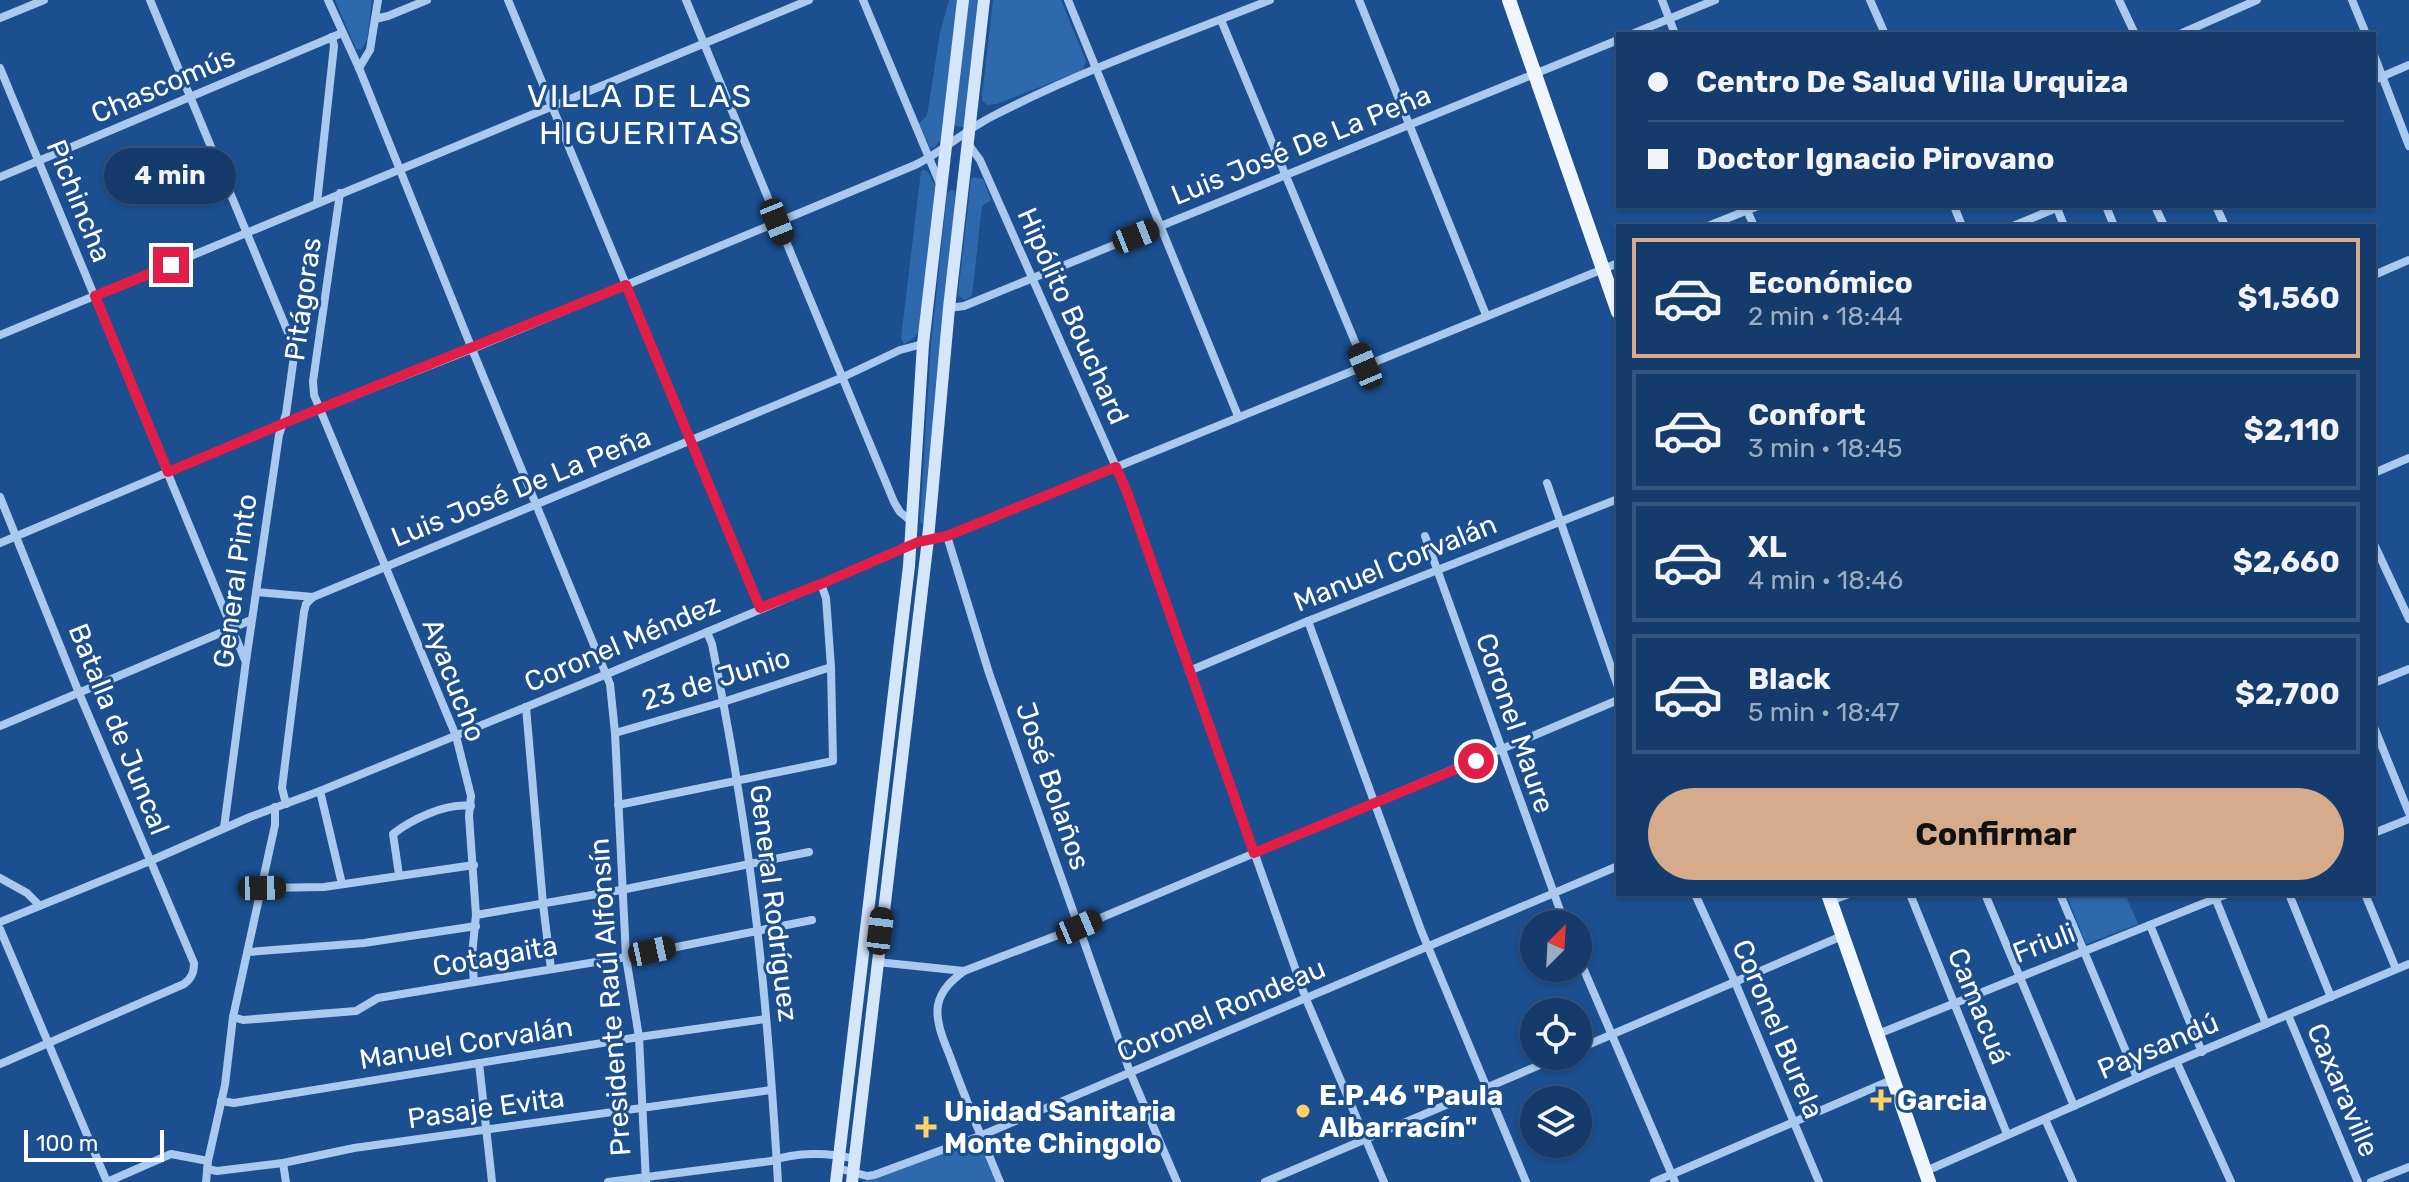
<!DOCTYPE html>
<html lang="es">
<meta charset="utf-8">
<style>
:root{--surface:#143b6b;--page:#1d4271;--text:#f1f3f6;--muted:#9dadc1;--line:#33557e;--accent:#d6ab8b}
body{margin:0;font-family:Rubik,sans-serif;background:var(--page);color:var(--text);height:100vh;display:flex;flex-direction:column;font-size:30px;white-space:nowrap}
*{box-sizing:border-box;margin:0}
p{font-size:26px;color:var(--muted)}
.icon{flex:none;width:44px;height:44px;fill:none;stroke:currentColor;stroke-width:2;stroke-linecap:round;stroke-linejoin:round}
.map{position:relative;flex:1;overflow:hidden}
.panel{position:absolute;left:1616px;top:224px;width:760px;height:672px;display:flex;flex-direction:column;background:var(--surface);border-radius:0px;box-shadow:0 2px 6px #0004,0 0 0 2px var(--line)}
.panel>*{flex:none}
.hud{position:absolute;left:1616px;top:32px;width:760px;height:176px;border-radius:0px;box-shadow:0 2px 6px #0004,0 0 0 2px var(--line);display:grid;align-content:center;height:176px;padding:0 32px;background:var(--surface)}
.needle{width:52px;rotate:24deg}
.tools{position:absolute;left:1520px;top:910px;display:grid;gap:16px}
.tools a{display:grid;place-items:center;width:72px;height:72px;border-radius:50%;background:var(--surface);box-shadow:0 2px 6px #0004,0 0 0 2px var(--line);font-size:40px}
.scale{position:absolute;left:24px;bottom:20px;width:140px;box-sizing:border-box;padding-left:8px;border:4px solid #fff;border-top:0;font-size:22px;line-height:28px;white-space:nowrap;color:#fff;-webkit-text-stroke:6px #1b4f8f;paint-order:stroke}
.end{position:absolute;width:36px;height:36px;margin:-18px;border:10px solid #e11d48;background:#fff;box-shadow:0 0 0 4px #fff}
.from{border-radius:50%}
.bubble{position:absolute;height:56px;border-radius:28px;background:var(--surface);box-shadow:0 2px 6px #0004,0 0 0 2px var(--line);font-size:26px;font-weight:700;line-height:56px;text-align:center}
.car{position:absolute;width:24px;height:48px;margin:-24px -12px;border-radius:10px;box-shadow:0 0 6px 2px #0007;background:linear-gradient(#222 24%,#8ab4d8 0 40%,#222 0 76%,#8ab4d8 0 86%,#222 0)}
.hud b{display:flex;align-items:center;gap:28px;height:76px;font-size:30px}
.hud b+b{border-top:2px solid var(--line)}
.hud i{width:20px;height:20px;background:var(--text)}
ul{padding:14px 0 0;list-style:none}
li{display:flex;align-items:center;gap:24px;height:120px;margin:0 16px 12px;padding:0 16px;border:4px solid var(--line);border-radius:0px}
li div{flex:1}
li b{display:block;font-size:30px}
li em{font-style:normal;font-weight:700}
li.selected{border-color:var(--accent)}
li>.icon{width:72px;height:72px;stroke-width:1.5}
.cta{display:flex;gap:16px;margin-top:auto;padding:16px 32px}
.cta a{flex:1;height:92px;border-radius:48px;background:var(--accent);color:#111;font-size:32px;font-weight:700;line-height:92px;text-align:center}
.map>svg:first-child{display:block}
.green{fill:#2e69ad}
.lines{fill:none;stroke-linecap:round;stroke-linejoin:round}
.minor{stroke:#a9c9ee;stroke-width:8}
.secondary{stroke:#d6e6fa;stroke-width:12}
.primary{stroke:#f0f6ff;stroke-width:14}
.route{stroke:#e11d48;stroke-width:10}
.poi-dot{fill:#ffd166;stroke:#1b4f8f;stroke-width:3}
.labels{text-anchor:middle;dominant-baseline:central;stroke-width:6;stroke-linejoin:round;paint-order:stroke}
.street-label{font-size:28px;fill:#fff;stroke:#1b4f8f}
.poi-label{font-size:28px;font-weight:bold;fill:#fff;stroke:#1b4f8f;text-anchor:start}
.quarter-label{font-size:32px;letter-spacing:2px;fill:#fff;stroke:#1b4f8f}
</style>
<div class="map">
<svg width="2409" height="1182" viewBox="0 0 2409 1182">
<rect width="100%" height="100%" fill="#1b4f8f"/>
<g class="green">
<polygon points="335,0 372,0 367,40 361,50 356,49"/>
<polygon points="949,0 957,0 941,139 934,148 930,147 919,123 927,116 940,33"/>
<polygon points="968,0 978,0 964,127 955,126 955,123"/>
<polygon points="993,0 1061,0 1086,61 1083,70 997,104 987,105 982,100 982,95"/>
<polygon points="924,170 928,172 935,186 920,330 914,338 904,344 901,338 921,171"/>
<polygon points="973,177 983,179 991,200 982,206 972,296 965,300 958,295 971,180"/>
<polygon points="951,190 955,191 956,196 923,524 920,522 931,344 947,194"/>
<polygon points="2066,894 2125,894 2138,924 2086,944"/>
<polygon points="979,1142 995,1182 862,1182"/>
</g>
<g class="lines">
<g class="minor">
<polyline points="150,0 292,342 294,356 286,414 279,435 246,661 224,828"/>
<polyline points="328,0 359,68 472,349 610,684 615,733 626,957 639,1037 646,1182"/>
<polyline points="508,0 760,608"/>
<polyline points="686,0 894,502 900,512 912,522"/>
<polyline points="863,0 940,184"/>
<polyline points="1068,0 1238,416"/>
<polyline points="1359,0 1486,315"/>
<polyline points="1662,0 1675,34"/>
<polyline points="1870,0 1885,34"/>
<polyline points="2119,0 2135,34"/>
<polyline points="2352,0 2366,34"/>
<polyline points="0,18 44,0"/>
<polyline points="375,19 388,16 427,0"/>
<polyline points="1221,20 1365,366"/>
<polyline points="1632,34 1715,0"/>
<polyline points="2180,34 2257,0"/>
<polyline points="2374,55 2409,146"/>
<polyline points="0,68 245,660"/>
<polyline points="359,68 370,50 378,0"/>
<polyline points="2374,80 2409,65"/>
<polyline points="969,145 980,160 1127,492 1306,999 1384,1182"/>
<polyline points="0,177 342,33"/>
<polyline points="340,193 313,381 314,395 456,736 471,796 469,816 476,915 472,955 474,982"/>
<polyline points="317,203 334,46 332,37"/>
<polyline points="1954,206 1962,226"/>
<polyline points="2106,206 2114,226"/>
<polyline points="2155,206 2164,226"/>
<polyline points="2216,206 2225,226"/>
<polyline points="1746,208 1754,226"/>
<polyline points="2057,208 2064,226"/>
<polyline points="1708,226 1758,206"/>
<polyline points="2013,226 2061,206"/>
<polyline points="2374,275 2409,260"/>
<polyline points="949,308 964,306 1618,40"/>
<polyline points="0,335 809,0"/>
<polyline points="2374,473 2409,458"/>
<polyline points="1547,483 1618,687"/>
<path d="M0 497 79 693 194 963C194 972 192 978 184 984L0 1064"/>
<polyline points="947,536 989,673 1130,1072 1177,1182"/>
<polyline points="1425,536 1565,924"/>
<path d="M0 543 299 417 472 349 915 165C943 152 965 130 993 116 1082 70 1177 37 1270 0"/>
<polyline points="2374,544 2409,619"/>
<polyline points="256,592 313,597"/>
<polyline points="1308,621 1421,930 1526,1182"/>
<path d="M707 632 712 644C721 690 730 736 737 782 759 914 770 1048 778 1182"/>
<polyline points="1189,671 1308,621 1618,499"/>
<polyline points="2374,683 2409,669"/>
<polyline points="526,707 543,904 551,969"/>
<polyline points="0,726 251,620"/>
<polyline points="2374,727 2409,813"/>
<polyline points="615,733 723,702 831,667"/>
<polyline points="320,791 342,884"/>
<polyline points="286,804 282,788 304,612 306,604 313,597 841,378 900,350 923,344"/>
<polyline points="618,805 833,761 831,667 826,598 821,584"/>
<polyline points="2374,833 2409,819"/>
<path d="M399 875 393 834C412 819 446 803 471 806"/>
<polyline points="0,878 27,893 39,905"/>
<polyline points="262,888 324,887 474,865"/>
<polyline points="1695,894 1735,982 1819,1182"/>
<polyline points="1910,894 2007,1134"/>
<polyline points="1985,894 2074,1106"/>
<polyline points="2060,894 2137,1078"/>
<polyline points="2289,894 2331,997"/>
<polyline points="2365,894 2396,969"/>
<polyline points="2214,895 2266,1024"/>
<polyline points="1830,901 1849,894"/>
<polyline points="476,915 621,890 809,852"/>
<polyline points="0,922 150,861 250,817 320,791 607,674 821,584 910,545 928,539 947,536 1618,263"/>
<polyline points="2150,925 2202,1052"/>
<polyline points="0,929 107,1182 171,1154 208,1161"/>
<polyline points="249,952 364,943 476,926"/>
<polyline points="1578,956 1675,1182"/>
<polyline points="877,962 964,971 1079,927 1618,700"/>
<path d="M964 971C952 980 941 990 938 1005 935 1023 945 1043 951 1059 966 1101 983 1141 1000 1182"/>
<polyline points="2288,1015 2358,1182"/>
<polyline points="233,1017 243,1020 356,1011 378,998 626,957 812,920"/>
<polyline points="1878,1034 2227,894"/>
<polyline points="1578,1049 1842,936"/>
<polyline points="479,1063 492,1182"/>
<polyline points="2177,1063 2231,1182"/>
<polyline points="221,1101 234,1103 639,1037 766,1019"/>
<polyline points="2045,1119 2073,1182"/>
<polyline points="283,1163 286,1182"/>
<polyline points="837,1168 867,1176 874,1175 980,1136 1618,866"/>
<polyline points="207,1169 217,1171 283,1163 354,1148 771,1090"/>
<polyline points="1926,1171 2137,1078 2409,964"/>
<polyline points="206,1182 208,1161 225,1085 233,1017 275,825 275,807"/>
<path d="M608 1182 771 1161C796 1152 829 1152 855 1159"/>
<polyline points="1265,1182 1561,1056"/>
<polyline points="1654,1182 1894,1079"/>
<polyline points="2371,1182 2409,1167"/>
</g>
<g class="secondary">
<polyline points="836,1182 909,566 923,344 963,0"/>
<polyline points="852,1182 928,539 949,308 984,0"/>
</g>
<g class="primary">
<polyline points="1509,0 1618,312"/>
<polyline points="1828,894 1929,1182"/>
</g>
</g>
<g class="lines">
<polyline class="route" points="171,265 95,296 168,472 299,417 626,285 760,608 821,584 918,542 947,536 1116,467 1127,492 1254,853 1476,761"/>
</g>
<g class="poi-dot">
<path d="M1877 1088h8v8h8v8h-8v8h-8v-8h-8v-8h8z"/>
<circle cx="1303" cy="1111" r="8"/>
<path d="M922 1115h8v8h8v8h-8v8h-8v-8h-8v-8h8z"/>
</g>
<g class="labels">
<g class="street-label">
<text transform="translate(163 85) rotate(-23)">Chascomús</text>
<text transform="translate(1301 145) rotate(-22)">Luis José De La Peña</text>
<text transform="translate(79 201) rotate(68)">Pichincha</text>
<text transform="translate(303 299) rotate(-82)">Pitágoras</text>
<text transform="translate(1073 316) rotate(66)">Hipólito Bouchard</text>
<text transform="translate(521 487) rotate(-22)">Luis José De La Peña</text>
<text transform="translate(1395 563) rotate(-22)">Manuel Corvalán</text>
<text transform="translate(235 581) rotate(-82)">General Pinto</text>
<text transform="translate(622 643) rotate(-23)">Coronel Méndez</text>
<text transform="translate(716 679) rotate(-17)">23 de Junio</text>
<text transform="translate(454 680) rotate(69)">Ayacucho</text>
<text transform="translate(1515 723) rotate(71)">Coronel Maure</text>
<text transform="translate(119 729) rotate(68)">Batalla de Juncal</text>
<text transform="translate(1053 786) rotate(71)">José Bolaños</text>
<text transform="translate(774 903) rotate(83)">General Rodríguez</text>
<text transform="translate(2044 943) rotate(-21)">Friuli</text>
<text transform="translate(495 956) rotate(-10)">Cotagaita</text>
<text transform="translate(610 997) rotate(-94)">Presidente Raúl Alfonsín</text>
<text transform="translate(1979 1006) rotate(68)">Camacuá</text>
<text transform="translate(1221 1010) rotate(-23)">Coronel Rondeau</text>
<text transform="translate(1778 1029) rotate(67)">Coronel Burela</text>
<text transform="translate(466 1043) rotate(-9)">Manuel Corvalán</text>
<text transform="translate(2158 1046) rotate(-23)">Paysandú</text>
<text transform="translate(2343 1090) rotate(67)">Caxaraville</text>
<text transform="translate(486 1108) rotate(-8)">Pasaje Evita</text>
</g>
<g class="poi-label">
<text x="1319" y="1095">E.P.46 "Paula<tspan x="1319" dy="32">Albarracín"</tspan></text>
<text x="1897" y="1100">Garcia</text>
<text x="944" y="1111">Unidad Sanitaria<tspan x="944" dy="32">Monte Chingolo</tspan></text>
</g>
<g class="quarter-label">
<text x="640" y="96">VILLA DE LAS<tspan x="640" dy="37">HIGUERITAS</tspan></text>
</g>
</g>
</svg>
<div class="tools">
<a><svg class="needle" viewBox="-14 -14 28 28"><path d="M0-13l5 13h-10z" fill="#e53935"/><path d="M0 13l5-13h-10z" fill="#9dadc1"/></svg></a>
<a><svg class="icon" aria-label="locate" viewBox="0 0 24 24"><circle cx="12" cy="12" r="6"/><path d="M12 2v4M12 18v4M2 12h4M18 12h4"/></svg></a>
<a><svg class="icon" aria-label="layers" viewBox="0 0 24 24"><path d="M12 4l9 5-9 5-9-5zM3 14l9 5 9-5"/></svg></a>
</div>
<div class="scale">100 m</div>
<i class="end from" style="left:1476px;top:761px"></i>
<i class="end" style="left:171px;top:265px"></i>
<div class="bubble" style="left:104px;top:148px;width:132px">4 min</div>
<i class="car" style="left:777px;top:222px;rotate:158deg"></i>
<i class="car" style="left:1136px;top:236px;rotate:68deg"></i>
<i class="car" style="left:1365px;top:366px;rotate:337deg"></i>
<i class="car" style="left:262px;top:888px;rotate:89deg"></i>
<i class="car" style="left:1079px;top:927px;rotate:67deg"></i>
<i class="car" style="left:880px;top:931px;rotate:7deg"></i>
<i class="car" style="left:652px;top:951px;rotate:78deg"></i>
<div class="hud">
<b><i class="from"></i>Centro De Salud Villa Urquiza</b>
<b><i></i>Doctor Ignacio Pirovano</b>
</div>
<section class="panel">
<ul>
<li class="selected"><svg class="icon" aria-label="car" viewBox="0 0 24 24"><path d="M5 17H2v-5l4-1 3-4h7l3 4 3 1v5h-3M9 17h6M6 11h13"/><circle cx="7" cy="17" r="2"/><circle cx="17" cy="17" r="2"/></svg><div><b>Económico</b><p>2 min · 18:44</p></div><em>$1,560</em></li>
<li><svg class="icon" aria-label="car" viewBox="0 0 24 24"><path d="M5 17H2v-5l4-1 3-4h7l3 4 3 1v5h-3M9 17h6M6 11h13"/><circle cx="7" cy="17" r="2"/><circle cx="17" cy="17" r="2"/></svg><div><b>Confort</b><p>3 min · 18:45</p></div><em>$2,110</em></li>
<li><svg class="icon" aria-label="car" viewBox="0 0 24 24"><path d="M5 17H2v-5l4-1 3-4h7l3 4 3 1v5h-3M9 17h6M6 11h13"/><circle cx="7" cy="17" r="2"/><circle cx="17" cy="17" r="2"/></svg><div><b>XL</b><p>4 min · 18:46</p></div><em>$2,660</em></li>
<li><svg class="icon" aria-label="car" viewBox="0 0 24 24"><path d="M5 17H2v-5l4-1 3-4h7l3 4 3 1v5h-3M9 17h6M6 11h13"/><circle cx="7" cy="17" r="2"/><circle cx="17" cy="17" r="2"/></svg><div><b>Black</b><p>5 min · 18:47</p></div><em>$2,700</em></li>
</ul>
<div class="cta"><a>Confirmar</a></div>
</section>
</div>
